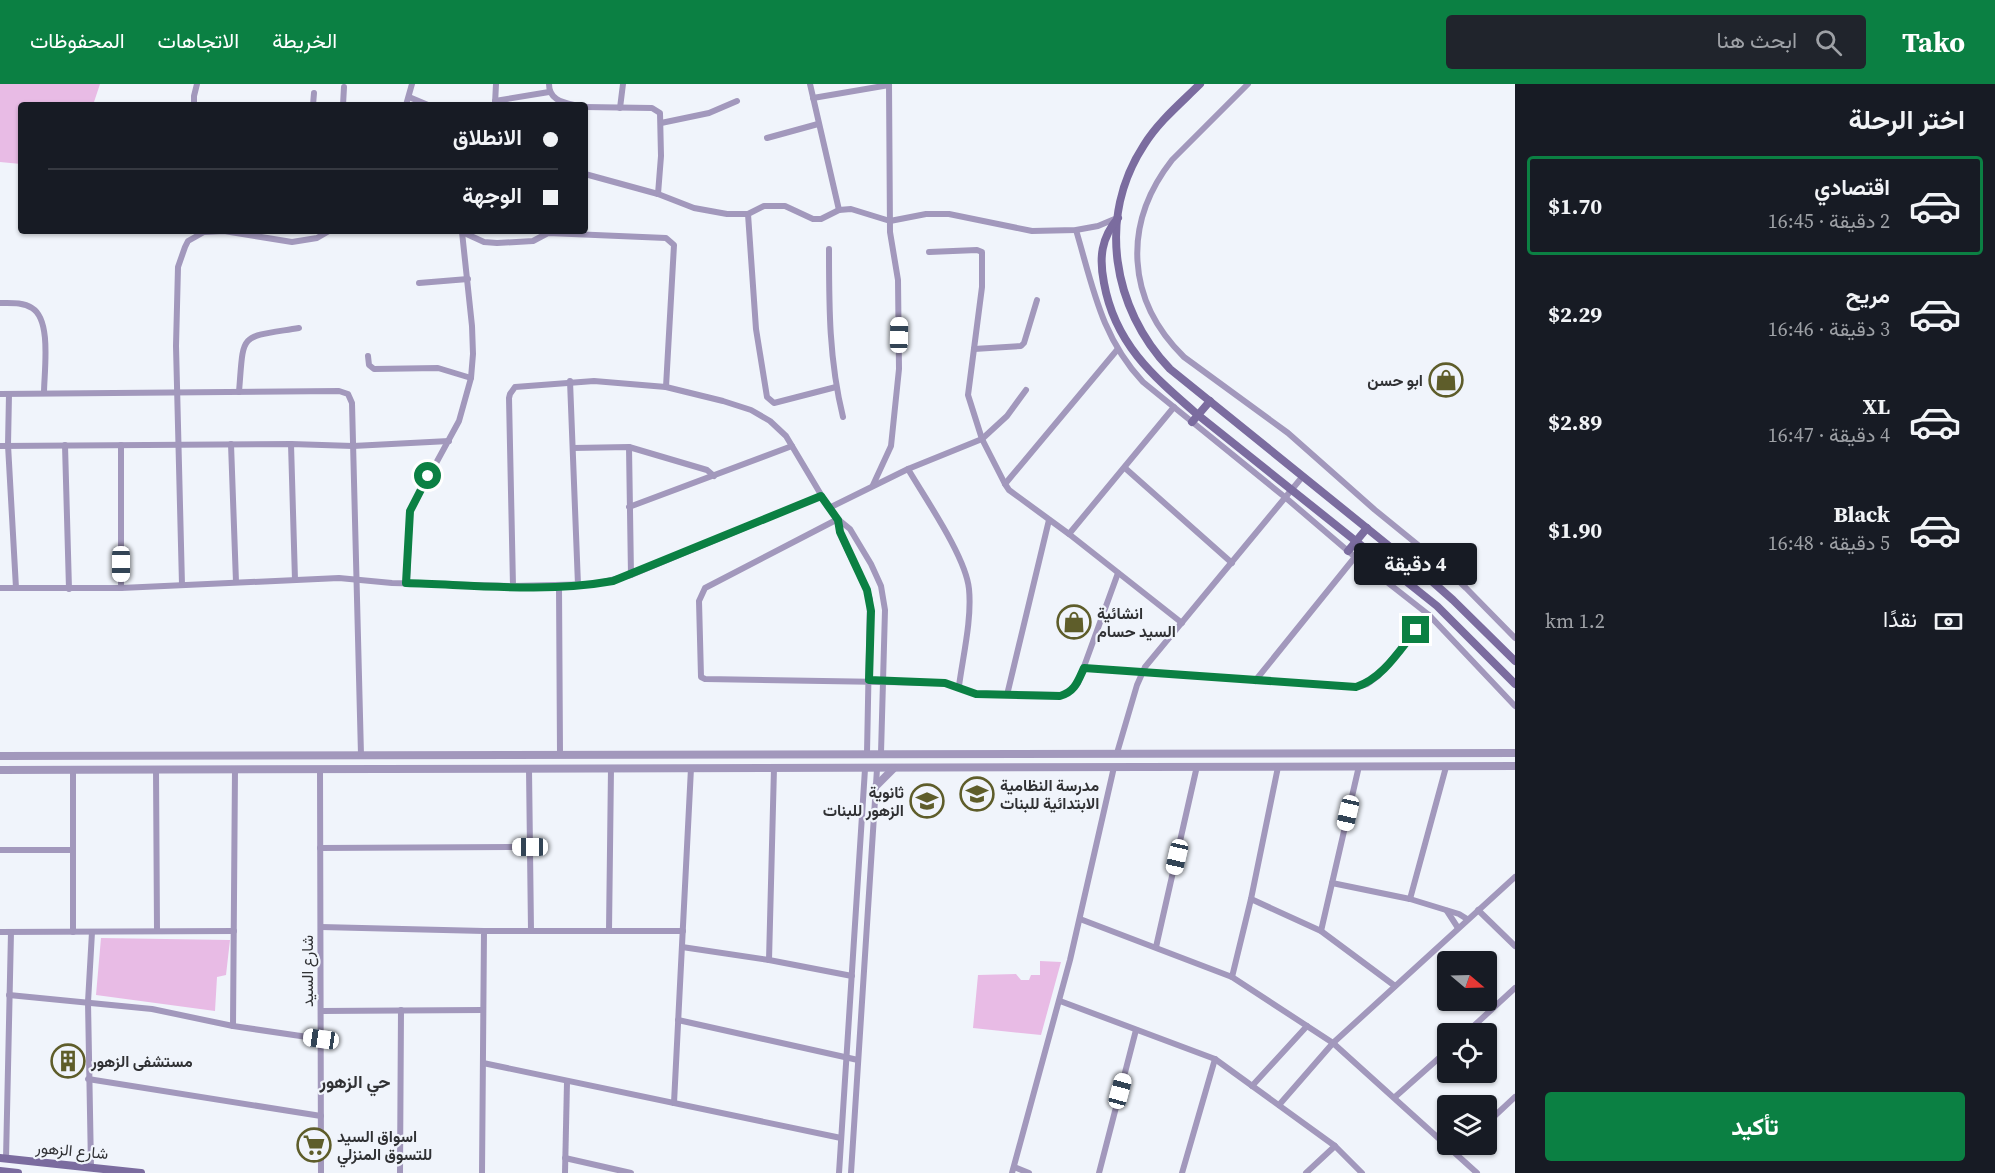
<!DOCTYPE html>
<html lang="ar">
<meta charset="utf-8">
<style>
:root{--surface:#171b24;--page:#20242c;--text:#f1f3f6;--muted:#9ea1a6;--line:#363941;--accent:#0b8043}
body{margin:0;font-family:"Source Serif 4",Vazirmatn,serif;background:var(--page);color:var(--text);direction:rtl;height:100vh;display:flex;flex-direction:column;font-size:22px;white-space:nowrap}
*{box-sizing:border-box;margin:0}
p{font-size:20px;color:var(--muted)}
.icon{flex:none;width:33px;height:33px;fill:none;stroke:currentColor;stroke-width:2;stroke-linecap:round;stroke-linejoin:round}
.map{position:relative;flex:1;overflow:hidden;direction:ltr}
.panel{display:flex;flex-direction:column;background:var(--surface);width:480px}
.panel>*{flex:none}
.top-card{position:absolute;left:18px;top:18px;width:570px;height:132px;border-radius:6px;box-shadow:0 2px 4px #0004;direction:rtl;display:grid;align-content:center;height:132px;padding:0 30px;background:var(--surface)}
.needle{width:39px;rotate:109deg}
.controls{position:absolute;left:1437px;top:867px;display:grid;gap:12px}
.controls a{display:grid;place-items:center;width:60px;height:60px;border-radius:6px;background:var(--surface);box-shadow:0 2px 4px #0004;font-size:30px}
.end{position:absolute;width:27px;height:27px;margin:-14px;border:8px solid #0b8043;background:#fff;box-shadow:0 0 0 3px #fff}
.from{border-radius:50%}
.bubble{position:absolute;height:42px;border-radius:6px;background:var(--surface);box-shadow:0 2px 4px #0004;font-size:20px;font-weight:700;line-height:42px;text-align:center;direction:rtl}
.car{position:absolute;width:18px;height:36px;margin:-18px -9px;border-radius:8px;box-shadow:0 0 4px 2px #0007;background:linear-gradient(#fff 24%,#345 0 40%,#fff 0 76%,#345 0 86%,#fff 0)}
.top-card b{display:flex;align-items:center;gap:21px;height:57px;font-size:22px}
.top-card b+b{border-top:2px solid var(--line)}
.top-card i{width:15px;height:15px;background:var(--text)}
ul{padding:0;list-style:none}
li{display:flex;align-items:center;gap:18px;height:99px;margin:0 12px 9px;padding:0 18px;border:3px solid transparent;border-radius:6px}
li div{flex:1}
li b{display:block;font-size:22px}
li em{font-style:normal;font-weight:700}
li.current{border-color:var(--accent)}
li>.icon{width:54px;height:54px;stroke-width:1.5}
h2{padding:0 30px;font-size:27px;line-height:72px}
.pay{display:flex;align-items:center;gap:15px;height:66px;padding:0 30px;font-size:22px}
.pay p{margin-inline-start:auto}
.action{display:flex;gap:12px;margin-top:auto;padding:12px 30px}
.action a{flex:1;height:69px;border-radius:6px;background:var(--accent);color:#fff;font-size:24px;font-weight:700;line-height:69px;text-align:center}
header{display:flex;align-items:center;gap:36px;box-sizing:border-box;height:84px;padding:0 30px;background:var(--accent);color:#fff}
header strong{font-size:28px}
nav{display:flex;gap:33px;margin-inline-start:auto;font-size:21px}
.search{width:420px;height:54px;background:var(--page);display:flex;align-items:center;gap:15px;box-sizing:border-box;padding:0 21px;border-radius:6px;color:var(--muted);font-size:22px}
main{display:flex;flex:1;min-height:0}
.map>svg:first-child{display:block}
.green{fill:#e8bbe5}
.lines{fill:none;stroke-linecap:round;stroke-linejoin:round}
.minor{stroke:#a298bc;stroke-width:6}
.tertiary{stroke:#a298bc;stroke-width:8}
.secondary{stroke:#7b6c9f;stroke-width:8}
.route{stroke:#0b8043;stroke-width:8}
.labels{text-anchor:middle;dominant-baseline:central;stroke-width:4.5;stroke-linejoin:round;paint-order:stroke}
.poi-label{font-size:16px;font-weight:bold;fill:#303134;stroke:#f0f4fb;text-anchor:start}
.street-label{font-size:16px;fill:#303134;stroke:#f0f4fb}
.neighbourhood-label{font-size:18px;font-weight:bold;fill:#303134;stroke:#f0f4fb}
</style>
<header>
<strong>Tako</strong>
<div class="search"><svg class="icon" aria-label="search" viewBox="0 0 24 24"><circle cx="10" cy="10" r="6"/><path d="M15 15l6 6"/></svg>ابحث هنا</div>
<nav><a>الخريطة</a><a>الاتجاهات</a><a>المحفوظات</a></nav>
</header>
<main>
<section class="panel">
<h2>اختر الرحلة</h2>
<ul>
<li class="current"><svg class="icon" aria-label="car" viewBox="0 0 24 24"><path d="M5 17H2v-5l4-1 3-4h7l3 4 3 1v5h-3M9 17h6M6 11h13"/><circle cx="7" cy="17" r="2"/><circle cx="17" cy="17" r="2"/></svg><div><b>اقتصادي</b><p>2 دقيقة · 16:45</p></div><em>$1.70</em></li>
<li><svg class="icon" aria-label="car" viewBox="0 0 24 24"><path d="M5 17H2v-5l4-1 3-4h7l3 4 3 1v5h-3M9 17h6M6 11h13"/><circle cx="7" cy="17" r="2"/><circle cx="17" cy="17" r="2"/></svg><div><b>مريح</b><p>3 دقيقة · 16:46</p></div><em>$2.29</em></li>
<li><svg class="icon" aria-label="car" viewBox="0 0 24 24"><path d="M5 17H2v-5l4-1 3-4h7l3 4 3 1v5h-3M9 17h6M6 11h13"/><circle cx="7" cy="17" r="2"/><circle cx="17" cy="17" r="2"/></svg><div><b>XL</b><p>4 دقيقة · 16:47</p></div><em>$2.89</em></li>
<li><svg class="icon" aria-label="car" viewBox="0 0 24 24"><path d="M5 17H2v-5l4-1 3-4h7l3 4 3 1v5h-3M9 17h6M6 11h13"/><circle cx="7" cy="17" r="2"/><circle cx="17" cy="17" r="2"/></svg><div><b>Black</b><p>5 دقيقة · 16:48</p></div><em>$1.90</em></li>
</ul>
<div class="pay"><svg class="icon" aria-label="cash" viewBox="0 0 24 24"><path d="M3 7h18v10H3z"/><circle cx="12" cy="12" r="2"/></svg>نقدًا<p>1.2 km</p></div>
<div class="action"><a>تأكيد</a></div>
</section>
<div class="map">
<svg width="1515" height="1089" viewBox="0 0 1515 1089">
<rect width="100%" height="100%" fill="#f0f4fb"/>
<g class="green">
<polygon points="0,0 100,0 93,21 21,21 21,80 0,78"/>
<polygon points="101,854 230,856 226,891 217,893 215,927 96,911"/>
<polygon points="1040,877 1061,878 1041,951 973,944 978,891 1016,890 1021,896 1029,896 1031,891 1040,891"/>
</g>
<g class="lines">
<g class="minor">
<path d="M549 0C549 15 561 18 574 21"/>
<polyline points="810,0 839,126"/>
<path d="M1248 0 1172 76C1122 140 1126 216 1184 273L1288 349 1375 426 1439 478 1466 504 1515 554"/>
<polyline points="409,13 428,21"/>
<polyline points="813,14 889,1"/>
<polyline points="495,17 549,8"/>
<polyline points="495,20 496,0"/>
<polyline points="194,21 194,12 197,0"/>
<polyline points="313,21 314,9"/>
<polyline points="343,21 344,3"/>
<polyline points="406,21 412,0"/>
<polyline points="585,23 652,24 660,29 661,72 658,110"/>
<polyline points="620,24 623,0"/>
<polyline points="661,39 709,29 737,17"/>
<polyline points="767,54 818,40"/>
<polyline points="585,90 658,110 694,124 727,130 748,130 764,122 785,122 813,135 821,135 839,126 851,125 890,137 926,130 949,130 1032,147 1076,146 1098,142 1117,134"/>
<polyline points="748,130 756,245 767,313 774,319 836,303"/>
<path d="M1076 146C1093 203 1101 253 1143 298L1286 414 1355 473 1429 531 1515 622"/>
<polyline points="460,147 484,158 497,159 533,157 548,149 666,154 674,161 666,303"/>
<path d="M829 165C829 223 829 276 843 333"/>
<polyline points="929,168 977,166 982,168 982,203 968,311 982,355 1005,400 1009,406 1069,450 1182,539"/>
<polyline points="419,199 468,195"/>
<path d="M0 219C11 219 23 218 32 224 52 236 44 288 44 309"/>
<polyline points="974,265 1021,262 1024,259 1037,216"/>
<polyline points="368,272 369,281 374,285 438,284 471,294"/>
<polyline points="570,297 578,501"/>
<path d="M239 308C244 247 238 254 299 244"/>
<polyline points="0,310 339,307 348,310 352,319 361,671"/>
<polyline points="9,310 8,361 16,504"/>
<polyline points="231,360 236,498"/>
<polyline points="291,360 295,496"/>
<polyline points="65,361 69,505"/>
<polyline points="0,362 291,360 353,362 449,357"/>
<polyline points="629,363 631,491"/>
<polyline points="573,364 629,363 707,386 714,392"/>
<polyline points="1125,384 1232,479"/>
<path d="M908 385C925 414 966 473 969 505 972 535 963 572 959 602"/>
<polyline points="1005,400 1117,266"/>
<polyline points="873,401 891,362 899,285 898,196 890,148 889,0"/>
<polyline points="629,423 792,362"/>
<polyline points="829,424 908,385 982,355 1007,332 1026,306"/>
<polyline points="838,435 705,504 699,517 701,593 705,595 945,599 976,610 1064,611 1072,606 1078,599 1118,489"/>
<path d="M839 436C837 455 864 492 870 516L867 669"/>
<polyline points="1069,450 1174,323"/>
<polyline points="407,499 410,427 459,337 471,294 473,270 472,242 462,148"/>
<polyline points="182,501 176,262 178,183 185,163 188,157 204,148 224,147 292,158 317,154 329,147"/>
<polyline points="513,502 509,314 510,310 515,303 594,297 666,303 723,317 751,326 770,337 786,352 829,424 839,436 850,445 871,480 881,502 885,526 881,669"/>
<polyline points="559,502 560,670"/>
<polyline points="0,504 121,504 339,494 392,499 513,502 596,500 631,491 821,412"/>
<polyline points="121,504 121,361"/>
<polyline points="1084,584 1356,603 1367,600 1378,592 1429,531"/>
<polyline points="1255,597 1355,473"/>
<polyline points="1007,611 1049,436"/>
<polyline points="1117,669 1137,601 1145,583 1303,392"/>
<polyline points="156,685 157,847"/>
<polyline points="320,685 321,1089"/>
<polyline points="529,685 531,847"/>
<polyline points="320,764 530,763"/>
<polyline points="0,766 73,766"/>
<polyline points="1332,799 1410,815 1459,830 1467,835"/>
<polyline points="1251,815 1321,847 1395,902"/>
<polyline points="1410,815 1446,683"/>
<polyline points="1478,826 1515,862"/>
<polyline points="1447,827 1458,844"/>
<polyline points="1080,835 1232,893 1333,959 1477,1089"/>
<polyline points="321,843 484,847 482,1089"/>
<polyline points="484,847 683,847"/>
<polyline points="609,847 611,684"/>
<polyline points="1321,847 1359,682"/>
<polyline points="0,848 234,847"/>
<polyline points="73,848 73,686"/>
<polyline points="682,863 769,876 852,892"/>
<polyline points="1156,863 1197,682"/>
<polyline points="769,876 774,684"/>
<polyline points="1232,893 1251,815 1278,683"/>
<polyline points="9,911 152,925 233,942 321,955"/>
<polyline points="1060,917 1215,975 1335,1062 1362,1089"/>
<polyline points="321,927 483,926"/>
<polyline points="678,936 858,976"/>
<polyline points="233,942 235,685"/>
<polyline points="1465,950 1515,904"/>
<polyline points="483,979 841,1054"/>
<polyline points="88,995 321,1032"/>
<polyline points="1252,1002 1307,942"/>
<polyline points="1395,1013 1448,966"/>
<polyline points="674,1019 691,684"/>
<polyline points="1279,1021 1333,959 1515,793"/>
<polyline points="1486,1040 1515,1013"/>
<polyline points="1456,1069 1465,1060"/>
<polyline points="565,1074 631,1089"/>
<polyline points="6,1075 11,848"/>
<polyline points="91,1083 88,918 92,848"/>
<polyline points="1014,1083 1029,1089"/>
<polyline points="400,1089 401,926"/>
<polyline points="565,1089 567,998"/>
<polyline points="839,1089 865,685"/>
<polyline points="851,1089 877,685"/>
<polyline points="1012,1089 1070,876 1114,683"/>
<polyline points="1099,1089 1136,946"/>
<polyline points="1182,1089 1215,975"/>
<polyline points="1306,1089 1335,1062"/>
</g>
<g class="tertiary">
<polyline points="0,672 1515,669"/>
<polyline points="0,686 1515,682"/>
<polyline points="876,702 893,685"/>
</g>
<g class="secondary">
<path d="M1200 0C1181 19 1159 37 1144 61 1097 133 1112 224 1170 285L1426 492 1453 516 1515 577"/>
<path d="M1118 134C1101 154 1099 174 1104 199 1115 260 1153 292 1198 331L1437 522 1515 600"/>
<polyline points="1192,338 1210,317"/>
<polyline points="1348,467 1367,444"/>
<polyline points="0,1074 141,1089"/>
<polyline points="0,1087 18,1089"/>
</g>
</g>
<g class="lines">
<path class="route" d="M428 392 410 427 406 499C474 501 546 509 613 497L821 412 838 436 840 448 867 506 871 527 869 596 945 599 976 610 1060 612C1075 608 1078 597 1084 584L1356 603C1382 595 1399 567 1416 546"/>
</g>
<defs>
<symbol id="shop-ring" viewBox="-11 -11 22 22"><circle r="9.5" fill="#f0f4fb" stroke="#5e5d2a" stroke-width="1.5"/><path d="M-5-2.5h2.3a2.7 3.5 0 0 1 5.4 0H5L5.5 6h-11ZM-1.5-2.5h3a1.5 2.3 0 0 0-3 0Z" fill="#5e5d2a"/></symbol>
<symbol id="school-ring" viewBox="-11 -11 22 22"><circle r="9.5" fill="#f0f4fb" stroke="#5e5d2a" stroke-width="1.5"/><path d="M0-5L7-2L0 1L-7-2ZM-4 1L0 2.5L4 1V4Q0 6-4 4Z" fill="#5e5d2a"/></symbol>
<symbol id="building-ring" viewBox="-11 -11 22 22"><circle r="9.5" fill="#f0f4fb" stroke="#5e5d2a" stroke-width="1.5"/><path d="M-4-6H4V6H1V3H-1V6H-4ZM-2.5-4.3h1.7v1.8h-1.7ZM.8-4.3h1.7v1.8H.8ZM-2.5-1h1.7V.8h-1.7ZM.8-1h1.7V.8H.8Z" fill="#5e5d2a"/></symbol>
<symbol id="supermarket-ring" viewBox="-11 -11 22 22"><circle r="9.5" fill="#f0f4fb" stroke="#5e5d2a" stroke-width="1.5"/><path d="M-6-5.5h2.5l.6 2H6L4.5 2H-2.5L-4.4-4H-6ZM-1.5 3.2a1.3 1.3 0 1 0 .1 0ZM3 3.2a1.3 1.3 0 1 0 .1 0Z" fill="#5e5d2a"/></symbol>
</defs>
<g fill-rule="evenodd">
<use href="#shop-ring" x="1427" y="277" width="38" height="38"/>
<use href="#shop-ring" x="1055" y="519" width="38" height="38"/>
<use href="#school-ring" x="958" y="691" width="38" height="38"/>
<use href="#school-ring" x="908" y="698" width="38" height="38"/>
<use href="#building-ring" x="49" y="958" width="38" height="38"/>
<use href="#supermarket-ring" x="295" y="1042" width="38" height="38"/>
</g>
<g class="labels">
<g class="poi-label">
<text x="1423" y="296" text-anchor="end">ابو حسن</text>
<text x="1097" y="529">انشائية<tspan x="1097" dy="18">السيد حسام</tspan></text>
<text x="1000" y="701">مدرسة النظامية<tspan x="1000" dy="18">الابتدائية للبنات</tspan></text>
<text x="904" y="708" text-anchor="end">ثانوية<tspan x="904" dy="18">الزهور للبنات</tspan></text>
<text x="91" y="977">مستشفى الزهور</text>
<text x="337" y="1052">اسواق السيد<tspan x="337" dy="18">للتسوق المنزلي</tspan></text>
</g>
<g class="street-label">
<text transform="translate(307 887) rotate(-90)">شارع السيد</text>
<text transform="translate(72 1066) rotate(5)">شارع الزهور</text>
</g>
<g class="neighbourhood-label">
<text x="355" y="997">حي الزهور</text>
</g>
</g>
</svg>
<div class="controls">
<a><svg class="needle" viewBox="-14 -14 28 28"><path d="M0-13l5 13h-10z" fill="#e53935"/><path d="M0 13l5-13h-10z" fill="#9ea1a6"/></svg></a>
<a><svg class="icon" aria-label="locate" viewBox="0 0 24 24"><circle cx="12" cy="12" r="6"/><path d="M12 2v4M12 18v4M2 12h4M18 12h4"/></svg></a>
<a><svg class="icon" aria-label="layers" viewBox="0 0 24 24"><path d="M12 4l9 5-9 5-9-5zM3 14l9 5 9-5"/></svg></a>
</div>
<i class="end from" style="left:428px;top:392px"></i>
<i class="end" style="left:1416px;top:546px"></i>
<div class="bubble" style="left:1354px;top:459px;width:123px">4 دقيقة</div>
<i class="car" style="left:899px;top:251px;rotate:1deg"></i>
<i class="car" style="left:121px;top:480px;rotate:180deg"></i>
<i class="car" style="left:1348px;top:729px;rotate:193deg"></i>
<i class="car" style="left:530px;top:763px;rotate:270deg"></i>
<i class="car" style="left:1177px;top:773px;rotate:193deg"></i>
<i class="car" style="left:321px;top:955px;rotate:278deg"></i>
<i class="car" style="left:1120px;top:1007px;rotate:15deg"></i>
<div class="top-card">
<b><i class="from"></i>الانطلاق</b>
<b><i></i>الوجهة</b>
</div>
</div>
</main>
